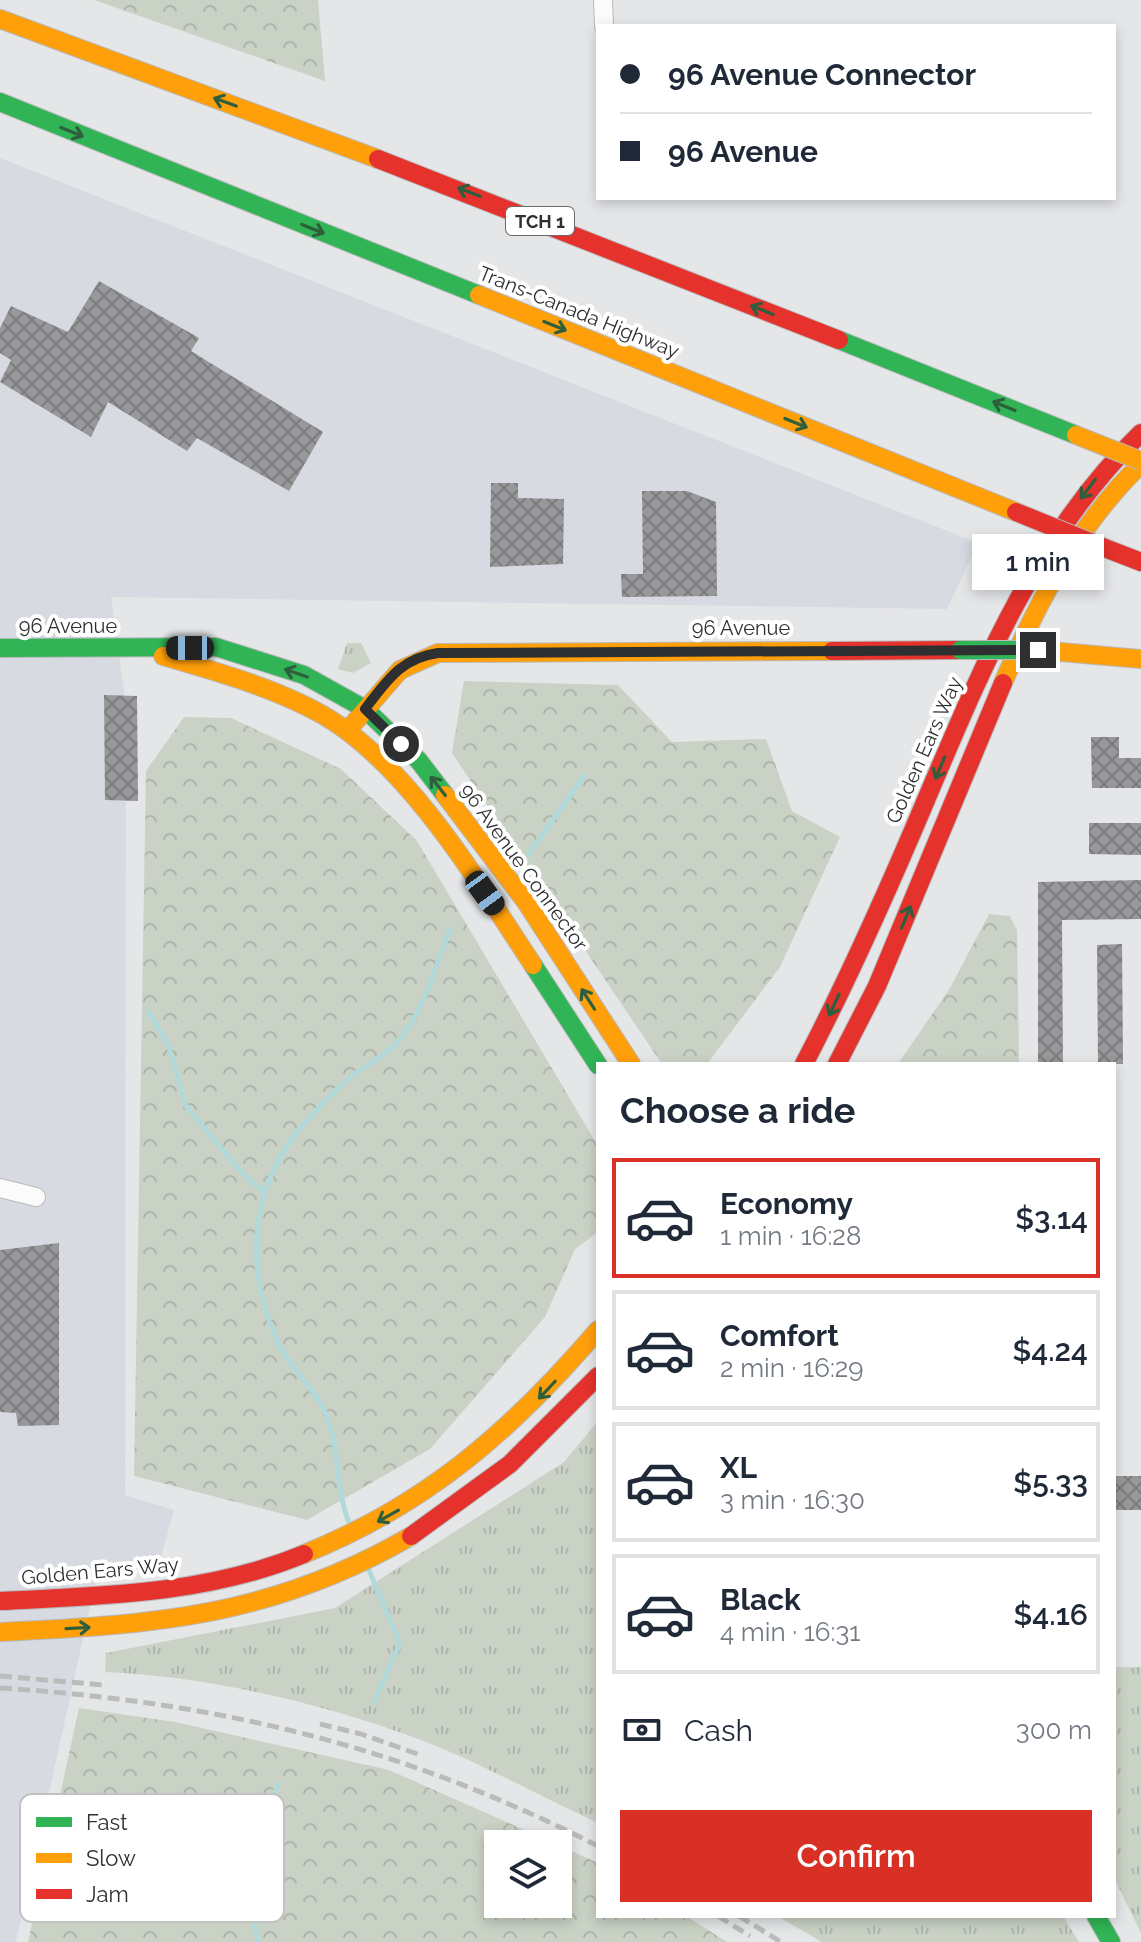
<!DOCTYPE html>
<meta charset="utf-8">
<style>
:root{--surface:#fff;--page:#f6f6f7;--text:#1f2937;--muted:#747a83;--line:#e0e1e3;--accent:#d93025}
body{margin:0;font-family:Raleway,sans-serif;background:var(--page);color:var(--text);height:100vh;display:flex;flex-direction:column;font-size:30px;white-space:nowrap}
*{box-sizing:border-box;margin:0}
p{font-size:26px;color:var(--muted)}
.icon{flex:none;width:44px;height:44px;fill:none;stroke:currentColor;stroke-width:2;stroke-linecap:round;stroke-linejoin:round}
.map{position:relative;flex:1;overflow:hidden}
.sheet{position:absolute;left:596px;top:1062px;width:520px;height:856px;display:flex;flex-direction:column;background:var(--surface);border-radius:0px;box-shadow:0 4px 12px #0003}
.sheet>*{flex:none}
.hud{position:absolute;left:596px;top:24px;width:520px;height:176px;border-radius:0px;box-shadow:0 4px 12px #0003;display:grid;align-content:center;height:176px;padding:0 24px;background:var(--surface)}
.controls{position:absolute;left:484px;top:1830px;display:grid;gap:16px}
.controls a{display:grid;place-items:center;width:88px;height:88px;border-radius:0px;background:var(--surface);box-shadow:0 4px 12px #0003;font-size:40px}
.end{position:absolute;width:36px;height:36px;margin:-18px;border:10px solid #2e2f30;background:#fff;box-shadow:0 0 0 4px #fff}
.from{border-radius:50%}
.bubble{position:absolute;height:56px;border-radius:0px;background:var(--surface);box-shadow:0 4px 12px #0003;font-size:26px;font-weight:600;line-height:56px;text-align:center}
.car{position:absolute;width:24px;height:48px;margin:-24px -12px;border-radius:10px;box-shadow:0 0 6px 2px #0007;background:linear-gradient(#222 24%,#8ab4d8 0 40%,#222 0 76%,#8ab4d8 0 86%,#222 0)}
.hud b{display:flex;align-items:center;gap:28px;height:76px;font-size:30px}
.hud b+b{border-top:2px solid var(--line)}
.hud i{width:20px;height:20px;background:var(--text)}
ul{padding:0;list-style:none}
li{display:flex;align-items:center;gap:24px;height:120px;margin:0 16px 12px;padding:0 8px;border:4px solid var(--line);border-radius:0px}
li div{flex:1}
li b{display:block;font-size:30px}
li em{font-style:normal;font-weight:600}
li.selected{border-color:var(--accent)}
li>.icon{width:72px;height:72px;stroke-width:1.5}
h2{padding:0 24px;font-size:36px;line-height:96px}
.pay{display:flex;align-items:center;gap:20px;height:88px;padding:0 24px;font-size:30px}
.pay p{margin-inline-start:auto}
.primary-button{display:flex;gap:16px;margin-top:auto;padding:16px 24px}
.primary-button a{flex:1;height:92px;border-radius:0px;background:var(--accent);color:#fff;font-size:32px;font-weight:600;line-height:92px;text-align:center}
.map>svg:first-child{display:block}
.built{fill:#d7dae1}
.grass{fill:url(#grass-tufts)}
.forest{fill:url(#forest-crowns)}
.lines{fill:none;stroke-linecap:round;stroke-linejoin:round}
.stream{stroke:#b2d9d9;stroke-width:5}
.building{fill:url(#building-cross-hatch)}
.street-casing{stroke:#b8b9ba;stroke-width:20}
.fast-casing{stroke:#b8b9ba;stroke-width:20}
.slow-casing{stroke:#b8b9ba;stroke-width:20}
.jam-casing{stroke:#b8b9ba;stroke-width:20}
.street{stroke:#fbfbfc;stroke-width:18}
.fast{stroke:#30b455;stroke-width:18}
.slow{stroke:#ff9f0a;stroke-width:18}
.jam{stroke:#e5322d;stroke-width:18}
.rail{stroke:#babcbc;stroke-width:5;stroke-dasharray:12 6;stroke-linecap:butt}
.fast-bridge-casing{stroke:#b8b9ba;stroke-width:20;stroke-linecap:butt}
.slow-bridge-casing{stroke:#b8b9ba;stroke-width:20;stroke-linecap:butt}
.jam-bridge-casing{stroke:#b8b9ba;stroke-width:20;stroke-linecap:butt}
.fast-bridge{stroke:#30b455;stroke-width:18}
.slow-bridge{stroke:#ff9f0a;stroke-width:18}
.jam-bridge{stroke:#e5322d;stroke-width:18}
.oneway{stroke:#2f5e3d}
.route{stroke:#2e2f30;stroke-width:10}
.labels{text-anchor:middle;dominant-baseline:central;stroke-width:8;stroke-linejoin:round;paint-order:stroke}
.shield{fill:#fff;stroke:#6d6d6e;stroke-width:2}
.shield-label{font-size:18px;font-weight:bold;fill:#2e2f30}
.street-label{font-size:20px;fill:#2e2f30;stroke:#fff}
.key{fill:#fff;stroke:#c0c1c1;stroke-width:2}
.key-label{font-size:22px;fill:#2e2f30}
</style>
<div class="map">
<svg width="1141" height="1942" viewBox="0 0 1141 1942">
<defs>
<pattern id="grass-tufts" width="24" height="20" patternUnits="userSpaceOnUse" patternTransform="scale(2)"><rect width="24" height="20" fill="#cad2c5"/><path d="M3 7l-1-3M5 7V3M7 7l1-3M15 17l-1-3M17 17v-4M19 17l1-3" fill="none" stroke="#aeb5aa"/></pattern>
<pattern id="forest-crowns" width="20" height="18" patternUnits="userSpaceOnUse" patternTransform="scale(2)"><rect width="20" height="18" fill="#cad2c5"/><path d="M2 6a3 3 0 1 1 6 0M12 15a3 3 0 1 1 6 0" fill="none" stroke="#aeb5aa"/></pattern>
<pattern id="building-cross-hatch" width="8" height="8" patternUnits="userSpaceOnUse" patternTransform="scale(2)"><rect width="8" height="8" fill="#98989a"/><path d="M0 0l8 8M0 8l8-8" fill="none" stroke="#7c7c7e"/></pattern>
</defs>
<rect width="100%" height="100%" fill="#e5e6e8"/>
<polygon class="built" points="0,158 978,543 947,609 111,597 126,705 125,1495 174,1510 160,1561 100,1562 16,1942 0,1942"/>
<g class="grass">
<polygon points="347,643 361,643 371,663 353,673 338,669"/>
<path d="M598 1421V1823C540 1796 481 1763 421 1740 326 1704 207 1676 105 1672L106 1653 335 1608 564 1462Z"/>
<polygon points="1114,1667 1141,1667 1141,1933 1114,1878"/>
<polygon points="777,1916 1063,1916 1079,1942 822,1942"/>
</g>
<g class="forest">
<polygon points="94,0 318,0 325,81"/>
<polygon points="464,681 618,685 672,742 766,739 792,811 840,837 780,967 707,1064 662,1064 452,753"/>
<polygon points="184,717 231,718 341,769 417,841 598,1146 598,1232 575,1249 545,1317 430,1449 307,1520 134,1476 146,771"/>
<polygon points="989,914 1010,916 1017,930 1019,1064 898,1064 950,988"/>
<polygon points="79,1708 175,1722 389,1770 556,1844 498,1844 498,1904 558,1904 558,1845 598,1863 598,1916 686,1916 727,1942 28,1942"/>
</g>
<g class="lines">
<g class="stream">
<polyline points="526,858 584,776"/>
<polyline points="149,1012 169,1047 186,1106 243,1174 265,1193"/>
<path d="M350 1525C334 1488 341 1444 323 1408 311 1385 289 1366 278 1343 243 1266 249 1182 309 1118 322 1104 337 1088 352 1076 366 1065 384 1057 396 1044 424 1012 435 968 450 929"/>
<polyline points="368,1568 400,1643 374,1702"/>
<path d="M259 1942C240 1888 258 1835 278 1784"/>
</g>
</g>
<g class="building">
<polygon points="99,281 199,338 191,351 323,432 289,491 197,438 187,451 108,402 91,437 0,382 11,360 0,353 0,328 11,306 68,332"/>
<polygon points="491,483 518,483 518,498 564,499 563,564 490,567"/>
<polygon points="642,491 687,491 716,502 717,596 622,597 621,574 643,574"/>
<polygon points="104,695 137,696 138,801 105,800"/>
<polygon points="1091,737 1119,737 1119,758 1141,758 1141,788 1092,788"/>
<polygon points="1089,823 1141,823 1141,855 1089,854"/>
<polygon points="1141,880 1141,919 1062,920 1063,1064 1038,1064 1038,882"/>
<polygon points="1122,944 1123,1064 1098,1064 1097,945"/>
<polygon points="59,1243 59,1425 18,1426 16,1413 0,1412 0,1250"/>
<rect x="1114" y="1476" width="27" height="34"/>
</g>
<g class="lines">
<defs>
<g id="street">
<polyline points="603,0 604,26"/>
<polyline points="0,1188 36,1197"/>
</g>
<g id="fast">
<polyline points="0,102 479,295"/>
<polyline points="839,340 1076,435"/>
<polyline points="0,648 216,647 304,675 365,709 419,761 445,795"/>
<polyline points="533,965 598,1065"/>
<polyline points="1096,1916 1111,1942"/>
</g>
<g id="slow">
<polyline points="0,19 378,159"/>
<polyline points="479,295 1016,512"/>
<polyline points="1038,650 1141,659"/>
<path d="M163 656C217 672 273 687 323 715 409 765 478 882 533 965"/>
<path d="M1003 683C1037 603 1078 525 1141 464"/>
<polyline points="354,723 400,670 438,653 832,651"/>
<polyline points="445,795 526,902 631,1064"/>
<path d="M304 1554C428 1504 512 1430 598 1330"/>
<path d="M0 1632C155 1625 274 1616 411 1536"/>
</g>
<g id="jam">
<polyline points="378,159 839,340"/>
<polyline points="1110,550 1141,562"/>
<polyline points="832,651 960,650"/>
<path d="M804 1064C849 978 888 890 926 800 982 668 1036 535 1141 433"/>
<polyline points="837,1064 877,986 1003,683"/>
<polyline points="411,1536 510,1464 598,1376"/>
<path d="M0 1601C103 1596 208 1594 304 1554"/>
</g>
</defs>
<use href="#street" class="street-casing"/>
<use href="#fast" class="fast-casing"/>
<use href="#slow" class="slow-casing"/>
<use href="#jam" class="jam-casing"/>
<use href="#street" class="street"/>
<use href="#fast" class="fast"/>
<use href="#slow" class="slow"/>
<use href="#jam" class="jam"/>
<g class="rail">
<polyline points="0,1676 103,1685"/>
<path d="M0 1688C219 1702 402 1746 598 1846"/>
<polyline points="320,1724 361,1734 423,1756"/>
<polyline points="718,1916 750,1936"/>
<polyline points="739,1916 781,1942"/>
</g>
<defs>
<polyline id="fast-bridge" points="960,650 1038,650"/>
<polyline id="slow-bridge" points="1076,435 1141,461"/>
<polyline id="jam-bridge" points="1016,512 1110,550"/>
</defs>
<use href="#fast-bridge" class="fast-bridge-casing"/>
<use href="#slow-bridge" class="slow-bridge-casing"/>
<use href="#jam-bridge" class="jam-bridge-casing"/>
<use href="#fast-bridge" class="fast-bridge"/>
<use href="#slow-bridge" class="slow-bridge"/>
<use href="#jam-bridge" class="jam-bridge"/>
</g>
<defs><path id="oneway-shaft" d="M-6 0H5M1.5-3L5.5 0L1.5 3" fill="none" stroke-width="1.6" stroke-linecap="round" stroke-linejoin="round" transform="scale(2)"/></defs>
<g class="oneway">
<use href="#oneway-shaft" transform="translate(225 102) rotate(-160)"/>
<use href="#oneway-shaft" transform="translate(72 132) rotate(22)"/>
<use href="#oneway-shaft" transform="translate(469 192) rotate(-159)"/>
<use href="#oneway-shaft" transform="translate(313 229) rotate(22)"/>
<use href="#oneway-shaft" transform="translate(762 310) rotate(-158)"/>
<use href="#oneway-shaft" transform="translate(555 326) rotate(22)"/>
<use href="#oneway-shaft" transform="translate(1004 406) rotate(-158)"/>
<use href="#oneway-shaft" transform="translate(796 423) rotate(22)"/>
<use href="#oneway-shaft" transform="translate(1088 489) rotate(127)"/>
<use href="#oneway-shaft" transform="translate(296 673) rotate(-161)"/>
<use href="#oneway-shaft" transform="translate(940 768) rotate(113)"/>
<use href="#oneway-shaft" transform="translate(438 786) rotate(-128)"/>
<use href="#oneway-shaft" transform="translate(906 917) rotate(-68)"/>
<use href="#oneway-shaft" transform="translate(588 999) rotate(-123)"/>
<use href="#oneway-shaft" transform="translate(834 1005) rotate(115)"/>
<use href="#oneway-shaft" transform="translate(547 1390) rotate(133)"/>
<use href="#oneway-shaft" transform="translate(388 1516) rotate(151)"/>
<use href="#oneway-shaft" transform="translate(78 1628) rotate(-3)"/>
</g>
<g class="lines">
<path class="route" d="M401 744 365 709C387 681 401 658 438 653L1038 650"/>
</g>
<g class="labels">
<rect class="shield" x="506" y="207" width="68" height="28" rx="6"/>
<g class="shield-label">
<text x="540" y="221">TCH 1</text>
</g>
<g class="street-label">
<text transform="translate(579 312) rotate(22)">Trans-Canada Highway</text>
<text x="68" y="626">96 Avenue</text>
<text x="741" y="628">96 Avenue</text>
<text transform="translate(924 750) rotate(-66)">Golden Ears Way</text>
<text transform="translate(524 867) rotate(54)">96 Avenue Connector</text>
<text transform="translate(100 1571) rotate(-5)">Golden Ears Way</text>
</g>
</g>
<rect x="20" y="1794" width="264" height="128" rx="12" class="key"/>
<rect x="36" y="1817" width="36" height="10" fill="#30b455"/>
<rect x="36" y="1853" width="36" height="10" fill="#ff9f0a"/>
<rect x="36" y="1889" width="36" height="10" fill="#e5322d"/>
<g class="key-label">
<text x="86" y="1830">Fast</text>
<text x="86" y="1866">Slow</text>
<text x="86" y="1902">Jam</text>
</g>
</svg>
<div class="controls">
<a><svg class="icon" aria-label="layers" viewBox="0 0 24 24"><path d="M12 4l9 5-9 5-9-5zM3 14l9 5 9-5"/></svg></a>
</div>
<i class="end from" style="left:401px;top:744px"></i>
<i class="end" style="left:1038px;top:650px"></i>
<div class="bubble" style="left:972px;top:534px;width:132px">1 min</div>
<i class="car" style="left:190px;top:648px;rotate:270deg"></i>
<i class="car" style="left:485px;top:893px;rotate:144deg"></i>
<div class="hud">
<b><i class="from"></i>96 Avenue Connector</b>
<b><i></i>96 Avenue</b>
</div>
<section class="sheet">
<h2>Choose a ride</h2>
<ul>
<li class="selected"><svg class="icon" aria-label="car" viewBox="0 0 24 24"><path d="M5 17H2v-5l4-1 3-4h7l3 4 3 1v5h-3M9 17h6M6 11h13"/><circle cx="7" cy="17" r="2"/><circle cx="17" cy="17" r="2"/></svg><div><b>Economy</b><p>1 min · 16:28</p></div><em>$3.14</em></li>
<li><svg class="icon" aria-label="car" viewBox="0 0 24 24"><path d="M5 17H2v-5l4-1 3-4h7l3 4 3 1v5h-3M9 17h6M6 11h13"/><circle cx="7" cy="17" r="2"/><circle cx="17" cy="17" r="2"/></svg><div><b>Comfort</b><p>2 min · 16:29</p></div><em>$4.24</em></li>
<li><svg class="icon" aria-label="car" viewBox="0 0 24 24"><path d="M5 17H2v-5l4-1 3-4h7l3 4 3 1v5h-3M9 17h6M6 11h13"/><circle cx="7" cy="17" r="2"/><circle cx="17" cy="17" r="2"/></svg><div><b>XL</b><p>3 min · 16:30</p></div><em>$5.33</em></li>
<li><svg class="icon" aria-label="car" viewBox="0 0 24 24"><path d="M5 17H2v-5l4-1 3-4h7l3 4 3 1v5h-3M9 17h6M6 11h13"/><circle cx="7" cy="17" r="2"/><circle cx="17" cy="17" r="2"/></svg><div><b>Black</b><p>4 min · 16:31</p></div><em>$4.16</em></li>
</ul>
<div class="pay"><svg class="icon" aria-label="cash" viewBox="0 0 24 24"><path d="M3 7h18v10H3z"/><circle cx="12" cy="12" r="2"/></svg>Cash<p>300 m</p></div>
<div class="primary-button"><a>Confirm</a></div>
</section>
</div>
